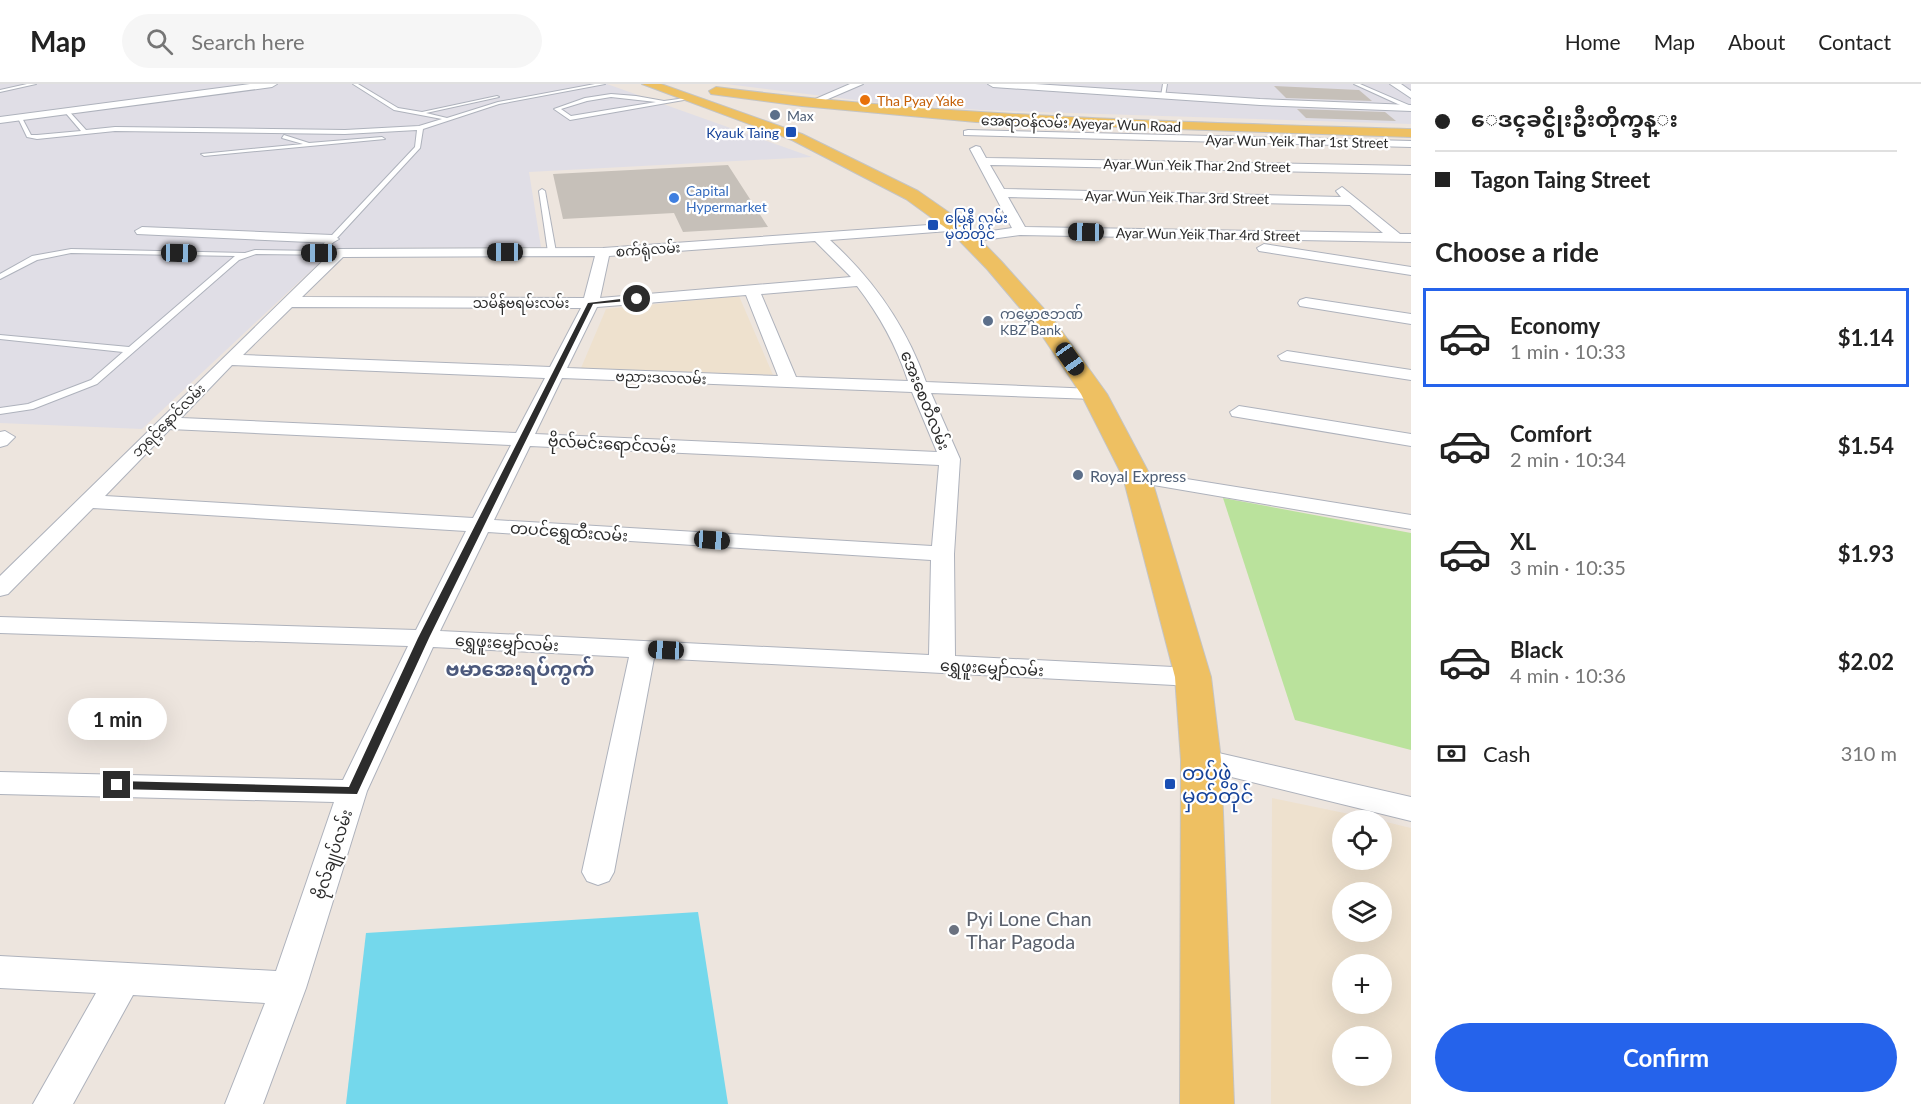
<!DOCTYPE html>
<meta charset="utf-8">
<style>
:root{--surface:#fff;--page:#f6f6f6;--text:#222;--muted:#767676;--line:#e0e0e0;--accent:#2563eb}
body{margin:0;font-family:Lato,"Noto Sans Myanmar",sans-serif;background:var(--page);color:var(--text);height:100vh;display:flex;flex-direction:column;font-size:22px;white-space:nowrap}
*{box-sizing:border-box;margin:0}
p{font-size:20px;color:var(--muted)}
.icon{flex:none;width:33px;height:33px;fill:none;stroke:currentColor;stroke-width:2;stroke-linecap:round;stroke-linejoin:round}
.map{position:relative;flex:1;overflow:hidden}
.sheet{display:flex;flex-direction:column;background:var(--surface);width:510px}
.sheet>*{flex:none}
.banner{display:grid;align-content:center;height:132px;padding:0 24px;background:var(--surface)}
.buttons{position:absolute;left:1332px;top:726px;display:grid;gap:12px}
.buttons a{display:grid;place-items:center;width:60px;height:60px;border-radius:50%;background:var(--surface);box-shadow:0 6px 24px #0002;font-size:30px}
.end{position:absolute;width:27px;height:27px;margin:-14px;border:8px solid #2c2c2c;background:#fff;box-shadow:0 0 0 3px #fff}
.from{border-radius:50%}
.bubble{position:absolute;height:42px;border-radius:21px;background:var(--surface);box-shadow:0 6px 24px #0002;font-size:20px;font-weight:700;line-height:42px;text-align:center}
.car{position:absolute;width:18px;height:36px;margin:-18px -9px;border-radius:8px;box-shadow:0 0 4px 2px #0007;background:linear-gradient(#222 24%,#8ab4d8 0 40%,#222 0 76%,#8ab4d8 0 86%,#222 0)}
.banner b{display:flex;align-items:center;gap:21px;height:57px;font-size:22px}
.banner b+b{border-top:2px solid var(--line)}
.banner i{width:15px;height:15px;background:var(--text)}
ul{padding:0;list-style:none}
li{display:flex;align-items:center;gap:18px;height:99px;margin:0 12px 9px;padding:0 12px;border:3px solid transparent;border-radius:0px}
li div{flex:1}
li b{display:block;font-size:22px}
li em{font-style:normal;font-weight:700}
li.current{border-color:var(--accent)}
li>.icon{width:54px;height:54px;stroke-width:1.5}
h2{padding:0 24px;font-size:27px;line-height:72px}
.pay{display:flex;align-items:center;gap:15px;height:66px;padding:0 24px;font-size:22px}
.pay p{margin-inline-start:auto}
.cta{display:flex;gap:12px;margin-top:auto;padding:12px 24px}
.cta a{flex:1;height:69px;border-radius:36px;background:var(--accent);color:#fff;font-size:24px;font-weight:700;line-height:69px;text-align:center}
header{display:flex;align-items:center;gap:36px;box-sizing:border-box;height:84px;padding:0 30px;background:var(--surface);border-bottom:2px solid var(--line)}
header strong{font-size:28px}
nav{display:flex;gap:33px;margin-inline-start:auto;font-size:21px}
.search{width:420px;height:54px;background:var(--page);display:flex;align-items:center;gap:15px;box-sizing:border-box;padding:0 21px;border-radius:33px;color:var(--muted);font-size:22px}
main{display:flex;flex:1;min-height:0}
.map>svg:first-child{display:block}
.industrial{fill:#e0dee6}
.education{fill:#eee1ce;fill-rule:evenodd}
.green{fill:#bae29c}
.water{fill:#74d8ec}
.building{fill:#c6c0b9}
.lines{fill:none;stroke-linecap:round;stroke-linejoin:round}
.lane-casing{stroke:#aeb2bc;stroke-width:2}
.street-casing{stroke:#aeb2bc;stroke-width:2}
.primary-casing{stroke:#c4c4c4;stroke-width:2}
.lane{fill:#fff;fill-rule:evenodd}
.street{fill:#fff;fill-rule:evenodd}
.primary{fill:#eec062;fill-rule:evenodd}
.route{fill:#2c2c2c}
.food-dot{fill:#e8710a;stroke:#fff;stroke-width:2}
.service-dot{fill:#5c6f8a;stroke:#fff;stroke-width:2}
.transit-dot{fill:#1a4fb4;stroke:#fff;stroke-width:2}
.shop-dot{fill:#3f7fe0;stroke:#fff;stroke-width:2}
.worship-dot{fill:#6b7280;stroke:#fff;stroke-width:2}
.labels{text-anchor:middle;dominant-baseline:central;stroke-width:4.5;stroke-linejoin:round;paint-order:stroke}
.far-food-label{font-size:14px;fill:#c56008;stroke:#fff;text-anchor:start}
.far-service-label{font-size:14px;fill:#4e5e75;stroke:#fff;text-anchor:start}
.far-street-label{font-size:14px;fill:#2c2c2c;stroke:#fff}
.far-transit-label{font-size:14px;fill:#164399;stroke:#fff;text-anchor:end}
.far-shop-label{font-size:14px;fill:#366cbe;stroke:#fff;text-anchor:start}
.street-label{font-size:16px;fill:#2c2c2c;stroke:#fff}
.service-label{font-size:16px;fill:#4e5e75;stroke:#fff;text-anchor:start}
.quarter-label{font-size:20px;font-weight:bold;fill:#4c597c;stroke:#fff}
.near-transit-label{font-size:20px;fill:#164399;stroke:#fff;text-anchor:start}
.near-worship-label{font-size:20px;fill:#5b616d;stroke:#fff;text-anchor:start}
</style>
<header>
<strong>Map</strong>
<div class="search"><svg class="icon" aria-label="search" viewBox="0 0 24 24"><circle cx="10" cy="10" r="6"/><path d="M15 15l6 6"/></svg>Search here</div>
<nav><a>Home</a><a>Map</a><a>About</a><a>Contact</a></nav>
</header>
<main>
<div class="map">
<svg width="1411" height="1020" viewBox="0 0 1411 1020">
<rect width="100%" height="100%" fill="#ede5de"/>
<g class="industrial">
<polygon points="0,0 607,0 812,73 529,88 541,163 335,164 142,345 0,339"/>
<polygon points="726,0 1411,0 1411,40 981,26 872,18"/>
</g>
<g class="education">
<polygon points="739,212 773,291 581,284 606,225"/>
<path d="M1272 714 1378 736H1342V776H1382V737L1411 744V1020H1271ZM1342 808H1382V848H1342ZM1342 880H1382V920H1342ZM1342 952H1382V992H1342Z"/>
</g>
<polygon class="green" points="1223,414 1411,449 1411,666 1295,636"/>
<polygon class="water" points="698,828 728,1020 346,1020 366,849"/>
<g class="building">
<polygon points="1274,2 1359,6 1372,17 1286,14"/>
<polygon points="1297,25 1385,28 1396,37 1306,34"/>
<polygon points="728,81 768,143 683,148 674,129 563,135 553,90"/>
</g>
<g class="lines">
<defs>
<g id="lane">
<polygon points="27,0 36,0 0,8 0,6"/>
<polygon points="353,0 358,0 398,24 422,28 497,12 499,13 426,29 447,34 498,18 595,0 605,0 499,20 423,45 420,64 325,167 342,167 342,171 256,170 239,176 97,300 33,325 0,330 0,324 28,320 91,296 123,268 0,255 0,251 129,263 235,172 71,169 37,176 0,195 0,190 32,172 71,165 245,169 255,166 317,167 415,63 417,46 345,50 115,47 37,55 27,53 17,32 21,32 31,51 37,51 81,47 64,27 67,25 86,46 115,43 345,46 419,42 442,35 394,26"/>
<polygon points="1163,0 1167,0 1165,12 1163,13 1161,12"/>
<polygon points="1354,0 1360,0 1411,22 1411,26"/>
<path d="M611 10 636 12 664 17 693 13 695 14 570 36 554 25 585 14ZM611 13 656 18 571 32 561 25 587 17Z"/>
<polygon points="284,51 309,59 382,53 385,55 204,72 201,70 303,60 282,54"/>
<polygon points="542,105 545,107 556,168 552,170 548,168 539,107"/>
</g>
<g id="street">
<polygon points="250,0 277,0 272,3 0,39 0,33"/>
<polygon points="850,0 863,0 821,18 813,16"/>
<polygon points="988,0 1035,0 1260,15 1411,21 1411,27 1260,21 993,3"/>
<polygon points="1390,0 1401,0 1411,7 1411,14"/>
<polygon points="968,46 1411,57 1411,63 964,51 964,47"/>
<path d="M976 62 980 63 986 74 1411 82V90L990 81 1004 105 1341 113 1336 107 1342 103 1400 150H1411V158L1020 151 969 158 964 157V151L1012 144 970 65ZM1008 113 1350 121 1383 149 1025 143Z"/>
<path d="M957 139 964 143 962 146 830 156C874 196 906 242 926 298L1094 305 1103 310 1094 315 931 309 960 375 954 470 955 572 1193 584 1202 587 1206 593 1202 599 1193 602 654 574 614 788 609 797 598 801 587 797 582 788 629 573 433 563 367 707 306 904 263 1020H225L265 919 133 911 73 1020H33L96 909 0 904V872L276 887 334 718 0 710V688L343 696 408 562 0 549V533L416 546 466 447 93 424 8 510 0 512V492L334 166 339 165 603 164ZM815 157 851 193 600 214 609 172ZM595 172 584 214 302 213 343 173ZM857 202C880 232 896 261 908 297L796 293 761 210ZM746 211 778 292 567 284 597 223ZM292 223 581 224 550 283 243 271ZM232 281 545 294 516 349 181 334ZM562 294 912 308 937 368 535 350ZM170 345 511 361 473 434 105 412ZM530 362 939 381 932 462 494 436ZM488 448 931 476 929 571 440 547Z"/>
<polygon points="142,143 332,151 339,155 332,159 137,150 135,147"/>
<polygon points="1264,160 1411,183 1411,191 1259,167 1257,164"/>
<polygon points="1306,214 1411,230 1411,240 1300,222 1298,219 1300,216"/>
<polygon points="1287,267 1411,286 1411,296 1281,276 1278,272"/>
<polygon points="1239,322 1411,350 1411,362 1232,332 1230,328"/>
<polygon points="5,347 15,353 7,361 0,363 0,348"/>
<polygon points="1137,387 1411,431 1411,445 1130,397 1127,393 1130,389"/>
<polygon points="1201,665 1411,713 1411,737 1191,683 1187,676 1191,669"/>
</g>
<g id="primary">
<polygon points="642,0 661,0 802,50 918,107 964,139 1001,177 1053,235 1107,310 1151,393 1211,593 1221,676 1234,1020 1180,1020 1181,676 1175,593 1123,393 1081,310 1037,244 987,185 950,147 906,115 792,56"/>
<path d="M716 3C947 33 1179 38 1411 45V53L976 38 802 22 711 10 709 7Z"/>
</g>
</defs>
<use href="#lane" class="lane-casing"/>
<use href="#street" class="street-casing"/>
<use href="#primary" class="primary-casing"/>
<use href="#lane" class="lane"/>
<use href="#street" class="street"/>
<use href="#primary" class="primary"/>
</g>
<polygon class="route" points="637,213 639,216 593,220 429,554 357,710 113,705 113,698 117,697 349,703 418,554 588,219"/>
<circle class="food-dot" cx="865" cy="16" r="6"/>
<g class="service-dot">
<circle cx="775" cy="31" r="6"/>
<circle cx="988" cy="237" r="6"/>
<circle cx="1078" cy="391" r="6"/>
</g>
<g class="transit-dot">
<rect x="785" y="42" width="12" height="12" rx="3"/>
<rect x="927" y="135" width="12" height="12" rx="3"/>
<rect x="1164" y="694" width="12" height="12" rx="3"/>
</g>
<circle class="shop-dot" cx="674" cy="114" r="6"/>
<circle class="worship-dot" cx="954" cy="846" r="6"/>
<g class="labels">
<g class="far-food-label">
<text x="877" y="16">Tha Pyay Yake</text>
</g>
<g class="far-service-label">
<text x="787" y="31">Max</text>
<text x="1000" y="229">ကမ္ဘောဇဘဏ်<tspan x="1000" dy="16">KBZ Bank</tspan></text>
</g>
<g class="far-street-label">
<text transform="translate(1081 39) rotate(2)">အေရာဝန်လမ်း Ayeyar Wun Road</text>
<text transform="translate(1297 57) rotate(1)">Ayar Wun Yeik Thar 1st Street</text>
<text transform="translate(1197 81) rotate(1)">Ayar Wun Yeik Thar 2nd Street</text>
<text transform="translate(1177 113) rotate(1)">Ayar Wun Yeik Thar 3rd Street</text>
<text transform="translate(1208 150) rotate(1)">Ayar Wun Yeik Thar 4rd Street</text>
<text transform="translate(648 165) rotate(-4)">စက်ရုံလမ်း</text>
<text x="521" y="218">သမိန်ဗရမ်းလမ်း</text>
<text transform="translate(661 293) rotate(2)">ဗညားဒလလမ်း</text>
<text transform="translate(168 336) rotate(-45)">ဘုရင့်နောင်လမ်း</text>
</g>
<g class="far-transit-label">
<text x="779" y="48">Kyauk Taing</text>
<text x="945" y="133" text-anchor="start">မြေနီ လမ်း<tspan x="945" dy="16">မှတ်တိုင်</tspan></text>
</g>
<g class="far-shop-label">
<text x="686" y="106">Capital<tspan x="686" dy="16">Hypermarket</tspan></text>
</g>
<g class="street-label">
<text transform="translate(926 316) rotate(68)">အေးစေတီလမ်း</text>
<text transform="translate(612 359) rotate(3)">ဗိုလ်မင်းရောင်လမ်း</text>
<text transform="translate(569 447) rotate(4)">တပင်ရွှေထီးလမ်း</text>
<text transform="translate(507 558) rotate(3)">ရွှေဖူးမျှော်လမ်း</text>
<text transform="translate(992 583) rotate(3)">ရွှေဖူးမျှော်လမ်း</text>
<text transform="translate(332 770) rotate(-72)">ဗိုလ်ချုပ်လမ်း</text>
</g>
<g class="service-label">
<text x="1090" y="391">Royal Express</text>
</g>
<g class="quarter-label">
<text x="520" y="584">ဗမာအေးရပ်ကွက်</text>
</g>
<g class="near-transit-label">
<text x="1182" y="688">တပ်ဖွဲ့<tspan x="1182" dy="23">မှတ်တိုင်</tspan></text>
</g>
<g class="near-worship-label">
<text x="966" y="834">Pyi Lone Chan<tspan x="966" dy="23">Thar Pagoda</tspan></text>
</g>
</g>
</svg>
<div class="buttons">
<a><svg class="icon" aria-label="locate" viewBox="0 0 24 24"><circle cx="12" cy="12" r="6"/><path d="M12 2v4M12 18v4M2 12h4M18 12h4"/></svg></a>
<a><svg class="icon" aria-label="layers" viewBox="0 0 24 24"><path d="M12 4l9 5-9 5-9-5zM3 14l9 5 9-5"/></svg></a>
<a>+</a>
<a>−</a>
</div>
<i class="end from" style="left:637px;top:215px"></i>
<i class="end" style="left:117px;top:701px"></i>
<div class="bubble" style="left:68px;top:614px;width:99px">1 min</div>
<i class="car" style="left:1086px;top:148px;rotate:271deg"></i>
<i class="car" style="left:505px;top:168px;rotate:270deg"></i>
<i class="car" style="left:179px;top:169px;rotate:91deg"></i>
<i class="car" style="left:319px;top:169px;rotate:270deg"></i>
<i class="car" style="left:1070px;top:275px;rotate:145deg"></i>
<i class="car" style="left:712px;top:456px;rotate:94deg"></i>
<i class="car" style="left:666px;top:566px;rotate:273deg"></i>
</div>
<section class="sheet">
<div class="banner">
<b><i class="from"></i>ေဒၚခင္စိုးဦးတိုက္ခန္း</b>
<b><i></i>Tagon Taing Street</b>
</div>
<h2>Choose a ride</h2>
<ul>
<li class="current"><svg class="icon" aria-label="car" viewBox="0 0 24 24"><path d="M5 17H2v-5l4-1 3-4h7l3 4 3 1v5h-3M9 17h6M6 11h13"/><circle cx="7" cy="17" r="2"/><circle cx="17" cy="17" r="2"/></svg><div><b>Economy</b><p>1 min · 10:33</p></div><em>$1.14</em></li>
<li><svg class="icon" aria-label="car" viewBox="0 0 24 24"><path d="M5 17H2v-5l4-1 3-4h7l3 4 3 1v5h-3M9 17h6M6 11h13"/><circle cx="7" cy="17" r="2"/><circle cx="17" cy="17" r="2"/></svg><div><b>Comfort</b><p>2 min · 10:34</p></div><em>$1.54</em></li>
<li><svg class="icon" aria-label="car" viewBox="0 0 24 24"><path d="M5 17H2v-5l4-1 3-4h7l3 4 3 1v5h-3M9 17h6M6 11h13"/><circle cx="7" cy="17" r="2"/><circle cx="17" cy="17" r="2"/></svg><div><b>XL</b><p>3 min · 10:35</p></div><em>$1.93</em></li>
<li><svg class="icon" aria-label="car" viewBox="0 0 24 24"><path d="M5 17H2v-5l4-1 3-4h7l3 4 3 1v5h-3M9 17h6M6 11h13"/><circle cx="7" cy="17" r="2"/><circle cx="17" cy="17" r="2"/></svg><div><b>Black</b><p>4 min · 10:36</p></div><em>$2.02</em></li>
</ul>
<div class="pay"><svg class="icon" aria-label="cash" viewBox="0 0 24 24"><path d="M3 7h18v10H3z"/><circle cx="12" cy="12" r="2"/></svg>Cash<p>310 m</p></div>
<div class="cta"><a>Confirm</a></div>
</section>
</main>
